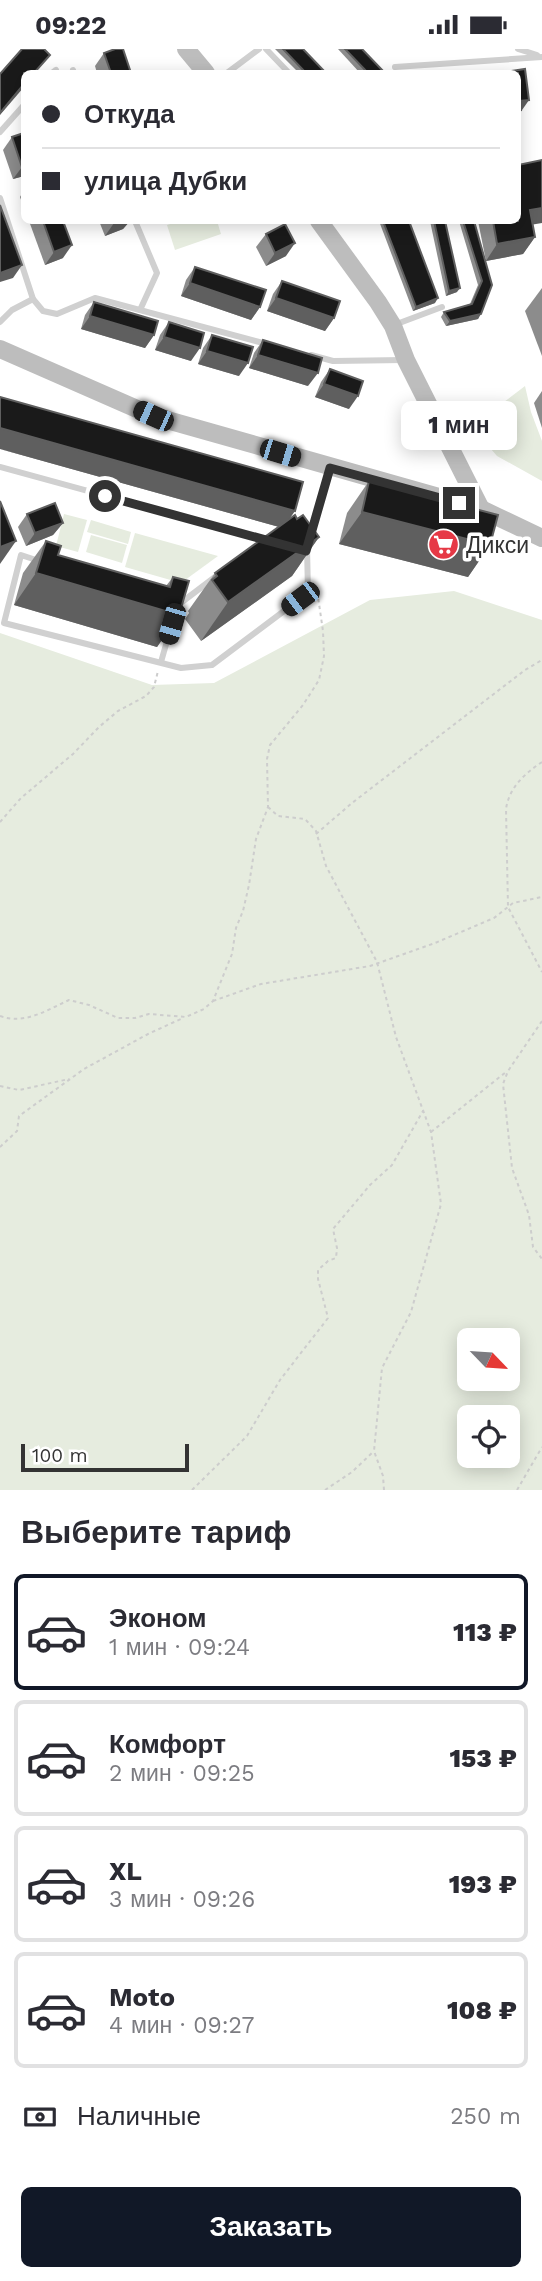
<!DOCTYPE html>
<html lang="ru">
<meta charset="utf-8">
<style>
:root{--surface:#fff;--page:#f7f7f7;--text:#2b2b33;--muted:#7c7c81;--line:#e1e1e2;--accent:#111827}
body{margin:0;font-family:"Work Sans",sans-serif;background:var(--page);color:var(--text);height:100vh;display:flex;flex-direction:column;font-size:26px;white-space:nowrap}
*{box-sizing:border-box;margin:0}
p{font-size:23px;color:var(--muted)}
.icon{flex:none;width:38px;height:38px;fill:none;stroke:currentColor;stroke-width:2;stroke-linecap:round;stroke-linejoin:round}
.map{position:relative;height:1441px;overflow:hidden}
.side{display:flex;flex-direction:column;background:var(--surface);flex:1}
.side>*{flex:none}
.top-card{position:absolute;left:21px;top:21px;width:500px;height:154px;border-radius:10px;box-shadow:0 4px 18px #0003;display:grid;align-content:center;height:154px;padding:0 21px;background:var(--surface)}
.needle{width:46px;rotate:115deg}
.buttons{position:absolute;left:457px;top:1279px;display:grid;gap:14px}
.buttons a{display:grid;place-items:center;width:63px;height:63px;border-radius:10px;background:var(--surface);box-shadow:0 4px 18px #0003;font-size:35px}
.scale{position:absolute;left:21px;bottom:18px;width:168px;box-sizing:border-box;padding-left:7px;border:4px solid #333;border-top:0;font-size:19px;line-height:24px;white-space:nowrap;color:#333;-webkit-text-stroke:5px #fff;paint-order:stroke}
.end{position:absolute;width:32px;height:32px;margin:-16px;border:9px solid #333;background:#fff;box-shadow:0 0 0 4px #fff}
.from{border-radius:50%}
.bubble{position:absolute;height:49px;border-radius:10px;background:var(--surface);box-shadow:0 4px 18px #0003;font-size:23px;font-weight:800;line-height:49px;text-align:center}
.car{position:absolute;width:21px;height:42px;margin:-21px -10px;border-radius:9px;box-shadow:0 0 5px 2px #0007;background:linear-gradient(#222 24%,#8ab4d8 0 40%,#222 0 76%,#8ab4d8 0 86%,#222 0)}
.top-card b{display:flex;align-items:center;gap:24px;height:66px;font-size:26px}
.top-card b+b{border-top:2px solid var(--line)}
.top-card i{width:18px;height:18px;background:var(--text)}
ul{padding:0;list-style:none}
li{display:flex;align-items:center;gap:21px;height:116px;margin:0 14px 10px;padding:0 7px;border:4px solid var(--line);border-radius:10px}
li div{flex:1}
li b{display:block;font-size:26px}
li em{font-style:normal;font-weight:800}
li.active{border-color:var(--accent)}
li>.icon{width:63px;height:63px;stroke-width:1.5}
h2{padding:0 21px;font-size:32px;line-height:84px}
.pay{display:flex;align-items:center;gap:18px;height:77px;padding:0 21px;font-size:26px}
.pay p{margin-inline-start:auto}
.primary-button{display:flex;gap:14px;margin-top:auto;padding:14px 21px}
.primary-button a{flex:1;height:80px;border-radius:10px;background:var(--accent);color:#fff;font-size:28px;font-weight:800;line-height:80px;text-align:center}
.status{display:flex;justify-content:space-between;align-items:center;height:49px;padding:0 35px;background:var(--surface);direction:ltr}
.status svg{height:19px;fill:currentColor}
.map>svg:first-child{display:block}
.green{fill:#e6ecdf;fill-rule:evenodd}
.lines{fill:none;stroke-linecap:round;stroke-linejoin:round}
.path{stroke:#cdcdcd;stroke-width:2;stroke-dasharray:3.5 3.5;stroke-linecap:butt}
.lane{stroke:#d0d0d0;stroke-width:6}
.secondary{stroke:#bdbdbd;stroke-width:18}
.wall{fill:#8c8c8c}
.shaded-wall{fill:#5f5f5f}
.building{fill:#1a1a1a;stroke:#5f5f5f;stroke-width:2}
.route{stroke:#333;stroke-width:9}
.labels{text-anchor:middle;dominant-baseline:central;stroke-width:7;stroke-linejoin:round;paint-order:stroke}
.poi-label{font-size:23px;fill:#333;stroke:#fff;text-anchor:start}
</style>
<div class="status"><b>09:22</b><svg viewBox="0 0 49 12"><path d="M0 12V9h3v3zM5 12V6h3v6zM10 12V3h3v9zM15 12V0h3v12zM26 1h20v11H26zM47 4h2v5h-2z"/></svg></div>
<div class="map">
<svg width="542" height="1441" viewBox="0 0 542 1441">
<rect width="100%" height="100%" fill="#fff"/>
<g class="green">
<polygon points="180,172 217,172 221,185 175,201 167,176"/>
<polygon points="525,337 531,363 542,392 542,432 497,407 485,393 500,356"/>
<polygon points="64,465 87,471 78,503 56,497"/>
<polygon points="91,471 131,483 128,495 87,483"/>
<polygon points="135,484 218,507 181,534 125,518"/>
<polygon points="91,486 127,496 122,514 86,503"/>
<path d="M454 542 542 571V1441H0V584L152 636 214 634 370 551ZM469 1292H508V1330H469ZM469 1368H508V1407H469Z"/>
</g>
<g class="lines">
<g class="path">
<path d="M542 713C524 725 509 739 506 760L508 858 542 923"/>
<polyline points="268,758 278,767 305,770 316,782 326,817 377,913 396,988 431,1083 441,1155 411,1263 382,1319 374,1402 383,1427 384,1441"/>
<polyline points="0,773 21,749 73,705 99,678 118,662 146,647 154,638 158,622"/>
<polyline points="316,785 352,754 525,621 542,611"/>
<polyline points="213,952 261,935 370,917 435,894 494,869 513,854 542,848"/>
<path d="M0 967C25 976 47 961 69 951L89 956 118 969H135L149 965 186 968 204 960 213 952 232 905 236 879 243 862 249 836 256 790 268 758 267 710 270 696 303 656 319 631 324 607 323 582 317 541"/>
<polyline points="542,972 508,1022 503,1035 512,1119 529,1166 533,1198 542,1210"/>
<polyline points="0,1037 19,1041 69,1030"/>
<polyline points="431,1083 506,1023"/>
<polyline points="0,1098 17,1082 19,1067 84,1020 148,985 183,969"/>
<polyline points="192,1441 247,1387 280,1331 328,1269 318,1230 318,1221 328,1212 336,1209 337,1199 333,1180 370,1136 392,1116 423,1062"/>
<polyline points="325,1441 352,1423 373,1403"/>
<polyline points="517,1441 542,1398"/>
</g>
<g class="lane">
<polyline points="266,0 289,24"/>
<polyline points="518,0 537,6"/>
<polyline points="395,18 542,8"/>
<polyline points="73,21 74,24"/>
<polyline points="52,24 56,21"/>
<polyline points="227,24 259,0"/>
<polyline points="0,83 24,56"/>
<polyline points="0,149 33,250 43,262 57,265 95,249 267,295"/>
<polyline points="135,172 157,224 140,261"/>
<polyline points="0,273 12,261 33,250"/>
<polyline points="394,276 442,258"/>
<polyline points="311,306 333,312 404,311"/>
<polyline points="0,418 271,492"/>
<polyline points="310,488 330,421"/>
<polyline points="39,512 21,506 4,574 181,619 212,616 308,544 307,498"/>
<polyline points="178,556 215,528"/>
<polyline points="161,613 173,571"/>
</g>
<g class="secondary">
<polyline points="186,0 206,24"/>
<polyline points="319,172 378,253 393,277 406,311 481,460"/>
<polyline points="0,300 153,367 481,460 542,489"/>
</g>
</g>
<g class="wall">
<polygon points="275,0 303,0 326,24 299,24"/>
<polygon points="338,0 362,0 385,24 360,24"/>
<polygon points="104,4 131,24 97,24 95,17"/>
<polygon points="24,84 24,127 13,130 3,101 12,88"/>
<polygon points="24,141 24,159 20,148"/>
<polygon points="29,172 63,172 63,209 45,216"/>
<polygon points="99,172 130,172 123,180 105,187"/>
<polygon points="379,172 409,172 435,254 413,262"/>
<polygon points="430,172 445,172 457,243 446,247"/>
<polygon points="459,172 474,172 492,236 478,270 446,277 441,268 444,263 470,255 478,236"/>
<polygon points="478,172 518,172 532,176 535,188 523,205 486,212"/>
<polygon points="266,185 286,207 266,217 256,198"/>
<polygon points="195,218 260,258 251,271 181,247 186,231"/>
<polygon points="282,232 334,269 325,282 267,262 273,245"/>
<polygon points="542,239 542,307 525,262"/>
<polygon points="94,253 154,286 145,299 81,280 85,266"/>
<polygon points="169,273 191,312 155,301 160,286"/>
<polygon points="212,286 239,327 198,315 203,299"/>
<polygon points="263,291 308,337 249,319 254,304"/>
<polygon points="330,320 349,360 315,348 321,333"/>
<polygon points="542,342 542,379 534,354"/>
<polygon points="0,400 289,471 297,470 319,488 292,527 201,592 185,570 189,564 188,562 215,524 279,478"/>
<polygon points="369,432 490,496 468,528 339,495 347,464"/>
<polygon points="27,465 63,474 53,486 26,497 18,478"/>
<polygon points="46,492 58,506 166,537 173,528 179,566 157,598 14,556 23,524"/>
</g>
<g class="shaded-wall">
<polygon points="24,35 24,38 0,66 0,64"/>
<polygon points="529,51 520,64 518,65 518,54 520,52"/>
<polygon points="24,117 24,127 13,130 22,118"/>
<polygon points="542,159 542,174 518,178 530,161"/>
<polygon points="121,172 130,172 123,180 105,187 114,174"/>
<polygon points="535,188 523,205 486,212 497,195"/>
<polygon points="295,194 286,207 266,217 275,204"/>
<polygon points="72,196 63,209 45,216 54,203"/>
<polygon points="22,216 13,229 0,233 0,224"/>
<polygon points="190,234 260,258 251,271 181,247"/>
<polygon points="460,239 457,243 446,247 449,242"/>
<polygon points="276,249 334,269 325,282 267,262"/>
<polygon points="438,249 435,254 413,262 416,258"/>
<polygon points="481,265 478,270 446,277 450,272"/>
<polygon points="90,267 154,286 145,299 81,280"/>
<polygon points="164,288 200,299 191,312 155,301"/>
<polygon points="207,302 248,314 239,327 198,315"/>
<polygon points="258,306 318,324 308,337 249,319"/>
<polygon points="324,335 358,347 349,360 315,348"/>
<polygon points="0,379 295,462 283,479 0,400"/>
<polygon points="362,463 490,496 468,528 339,495"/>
<polygon points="63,474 53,486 26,497 35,484"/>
<polygon points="319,488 292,527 201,592 228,553"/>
<polygon points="16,492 0,515 0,498"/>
<polygon points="36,524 179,566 157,598 14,556"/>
</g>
<g class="building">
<polygon points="22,0 44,0 50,6 34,24 24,24 24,35 0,64 0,25"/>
<polygon points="115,0 123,0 131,24 111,24 104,4"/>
<polygon points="283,0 303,0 326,24 306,24"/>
<polygon points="345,0 362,0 385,24 368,24"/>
<polygon points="525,20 529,51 520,52 521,61 518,61 518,24 499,24"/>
<polygon points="24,84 24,117 22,118 12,88"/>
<polygon points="542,111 542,159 530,161 535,188 497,195 493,172 518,172 518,116"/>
<polygon points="0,156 22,216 0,224"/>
<polygon points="43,172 63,172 72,196 54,203"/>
<polygon points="383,172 409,172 438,249 416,258"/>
<polygon points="434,172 445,172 460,239 449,242"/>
<polygon points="463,172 474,172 492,236 481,265 450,272 444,263 472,255 482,232"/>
<polygon points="285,175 295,194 275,204 266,185"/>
<polygon points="195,218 266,241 260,258 190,234"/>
<polygon points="282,232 340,252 334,269 276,249"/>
<polygon points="94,253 158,272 154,286 90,267"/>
<polygon points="169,273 204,284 200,299 164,288"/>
<polygon points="212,286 253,298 248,314 207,302"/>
<polygon points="263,291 322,309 318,324 258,306"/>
<polygon points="330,320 363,332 358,347 324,335"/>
<polygon points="0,348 303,433 295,462 0,379"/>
<polygon points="369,432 498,466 490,496 362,463"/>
<polygon points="0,452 16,492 0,498"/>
<polygon points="55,454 63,474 35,484 27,465"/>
<polygon points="295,466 297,470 303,466 319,488 228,553 212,531 217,527 215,524"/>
<polygon points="46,492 61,497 58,506 170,538 173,528 189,532 179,566 36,524"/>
</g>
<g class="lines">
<polyline class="route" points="105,447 306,502 330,419 459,454"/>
</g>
<defs>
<symbol id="supermarket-disc" viewBox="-11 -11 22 22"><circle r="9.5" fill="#e63946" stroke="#fff"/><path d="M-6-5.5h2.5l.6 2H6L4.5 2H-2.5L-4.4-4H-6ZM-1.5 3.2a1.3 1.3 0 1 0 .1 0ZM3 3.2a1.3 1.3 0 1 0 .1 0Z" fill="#fff"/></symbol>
</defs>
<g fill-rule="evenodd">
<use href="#supermarket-disc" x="426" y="478" width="35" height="35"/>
</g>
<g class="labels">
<g class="poi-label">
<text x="466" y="496">Дикси</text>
</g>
</g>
</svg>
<div class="buttons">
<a><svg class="needle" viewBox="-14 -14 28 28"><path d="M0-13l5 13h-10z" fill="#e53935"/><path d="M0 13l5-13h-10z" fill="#7c7c81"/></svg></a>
<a><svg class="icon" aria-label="locate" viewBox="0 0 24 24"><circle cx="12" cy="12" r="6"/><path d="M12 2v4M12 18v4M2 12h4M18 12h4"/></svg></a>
</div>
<div class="scale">100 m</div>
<i class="end from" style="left:105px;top:447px"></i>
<i class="end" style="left:459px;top:454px"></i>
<div class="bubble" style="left:401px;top:352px;width:116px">1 мин</div>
<i class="car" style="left:153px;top:367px;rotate:294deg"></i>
<i class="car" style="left:280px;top:404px;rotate:107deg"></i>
<i class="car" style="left:300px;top:550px;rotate:233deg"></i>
<i class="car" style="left:172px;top:575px;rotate:196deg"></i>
<div class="top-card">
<b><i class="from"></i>Откуда</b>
<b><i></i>улица Дубки</b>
</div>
</div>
<section class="side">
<h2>Выберите тариф</h2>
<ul>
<li class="active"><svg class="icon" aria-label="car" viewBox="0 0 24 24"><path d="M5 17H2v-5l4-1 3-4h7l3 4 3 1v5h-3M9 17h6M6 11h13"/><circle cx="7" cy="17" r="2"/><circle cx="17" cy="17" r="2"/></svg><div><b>Эконом</b><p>1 мин · 09:24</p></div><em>113 ₽</em></li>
<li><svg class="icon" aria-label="car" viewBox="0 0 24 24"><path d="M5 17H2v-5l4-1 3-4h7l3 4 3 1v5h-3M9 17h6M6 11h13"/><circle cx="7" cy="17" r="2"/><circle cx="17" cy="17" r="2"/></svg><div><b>Комфорт</b><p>2 мин · 09:25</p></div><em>153 ₽</em></li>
<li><svg class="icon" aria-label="car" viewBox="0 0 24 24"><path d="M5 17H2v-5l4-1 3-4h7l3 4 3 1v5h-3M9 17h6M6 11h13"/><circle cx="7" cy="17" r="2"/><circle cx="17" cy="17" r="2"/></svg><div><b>XL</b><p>3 мин · 09:26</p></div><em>193 ₽</em></li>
<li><svg class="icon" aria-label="car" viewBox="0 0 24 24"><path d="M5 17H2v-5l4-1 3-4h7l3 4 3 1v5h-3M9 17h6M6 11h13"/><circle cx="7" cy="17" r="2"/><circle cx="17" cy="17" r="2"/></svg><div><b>Moto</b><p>4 мин · 09:27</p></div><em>108 ₽</em></li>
</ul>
<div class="pay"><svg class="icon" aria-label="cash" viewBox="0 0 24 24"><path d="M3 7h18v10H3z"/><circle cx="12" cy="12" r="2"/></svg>Наличные<p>250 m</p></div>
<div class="primary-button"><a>Заказать</a></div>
</section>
